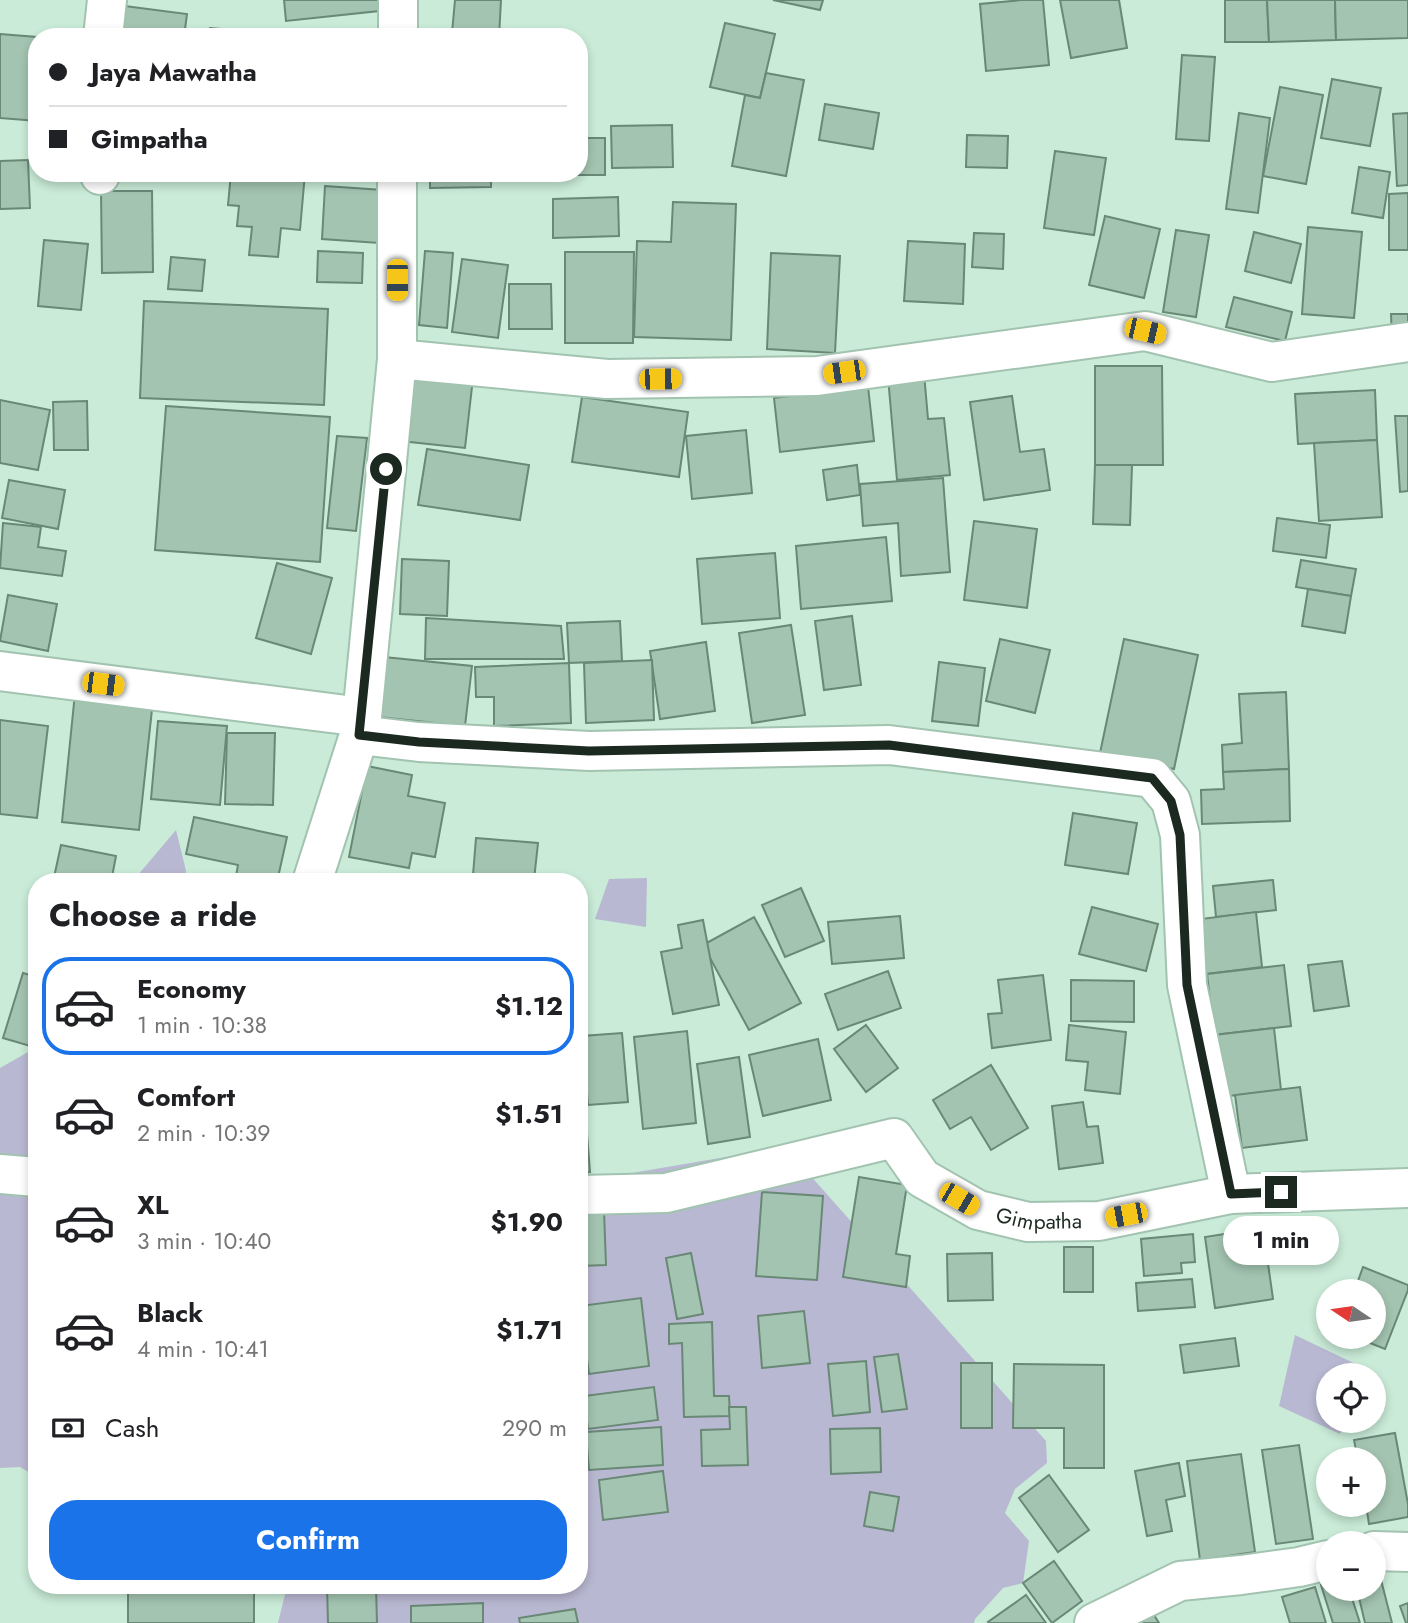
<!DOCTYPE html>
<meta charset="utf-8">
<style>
:root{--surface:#fff;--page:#f6f6f6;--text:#202124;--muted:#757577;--line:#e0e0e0;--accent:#1a73e8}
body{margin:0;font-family:Jost,sans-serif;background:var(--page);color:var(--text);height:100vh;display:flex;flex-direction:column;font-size:26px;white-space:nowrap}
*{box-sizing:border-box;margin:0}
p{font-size:23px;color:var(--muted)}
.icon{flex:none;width:38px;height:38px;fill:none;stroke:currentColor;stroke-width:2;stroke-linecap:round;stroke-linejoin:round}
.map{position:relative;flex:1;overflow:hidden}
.sheet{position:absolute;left:28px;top:873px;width:560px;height:721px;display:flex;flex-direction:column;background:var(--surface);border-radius:28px;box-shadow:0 4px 10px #0003}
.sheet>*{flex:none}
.top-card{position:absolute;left:28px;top:28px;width:560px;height:154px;border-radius:28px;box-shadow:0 4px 10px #0003;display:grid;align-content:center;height:154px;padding:0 21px;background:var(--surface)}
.needle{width:46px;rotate:283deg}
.buttons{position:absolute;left:1316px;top:1279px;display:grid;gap:14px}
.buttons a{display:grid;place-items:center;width:70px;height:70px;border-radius:50%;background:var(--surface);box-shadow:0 4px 10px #0003;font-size:35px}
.end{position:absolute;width:32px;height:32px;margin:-16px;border:9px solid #1c2921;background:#fff;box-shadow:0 0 0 4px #fff}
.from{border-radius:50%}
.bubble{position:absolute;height:49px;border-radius:24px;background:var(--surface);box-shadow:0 4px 10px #0003;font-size:23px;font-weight:700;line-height:49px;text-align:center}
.car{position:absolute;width:21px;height:42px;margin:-21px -10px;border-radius:9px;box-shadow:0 0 5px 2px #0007;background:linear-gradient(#f5c518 24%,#345 0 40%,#f5c518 0 76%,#345 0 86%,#f5c518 0)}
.top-card b{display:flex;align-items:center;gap:24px;height:66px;font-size:26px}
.top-card b+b{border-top:2px solid var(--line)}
.top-card i{width:18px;height:18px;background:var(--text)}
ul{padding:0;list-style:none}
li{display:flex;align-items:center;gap:21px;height:98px;margin:0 14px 10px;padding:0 7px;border:4px solid transparent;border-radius:28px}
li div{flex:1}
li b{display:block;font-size:26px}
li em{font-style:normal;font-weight:700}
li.selected{border-color:var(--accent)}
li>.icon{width:63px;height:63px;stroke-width:1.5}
h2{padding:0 21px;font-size:32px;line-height:84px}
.pay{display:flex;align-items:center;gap:18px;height:77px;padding:0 21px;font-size:26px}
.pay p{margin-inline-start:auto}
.primary-button{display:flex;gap:14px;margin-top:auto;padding:14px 21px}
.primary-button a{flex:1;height:80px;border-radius:28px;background:var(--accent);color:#fff;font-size:28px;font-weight:700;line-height:80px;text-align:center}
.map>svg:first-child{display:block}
.green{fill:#b9b8d2}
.building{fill:#a3c4b0;stroke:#698876;stroke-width:2}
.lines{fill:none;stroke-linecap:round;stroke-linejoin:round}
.minor-casing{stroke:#a2c3b0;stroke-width:42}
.minor{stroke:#fff;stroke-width:38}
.route{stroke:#1c2921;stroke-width:9}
.labels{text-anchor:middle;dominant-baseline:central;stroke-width:7;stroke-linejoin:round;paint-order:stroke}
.street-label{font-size:21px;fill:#1c2921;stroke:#c9ebd7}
</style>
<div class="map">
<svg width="1408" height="1623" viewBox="0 0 1408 1623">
<rect width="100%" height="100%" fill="#c9ebd7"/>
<g class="green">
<polygon points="176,830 186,871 184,882 132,882"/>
<polygon points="647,878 646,927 595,919 609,879"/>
<polygon points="37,1047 37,1477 20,1467 0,1468 0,1068"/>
<polygon points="785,1147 1046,1441 1047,1463 1015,1489 1005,1513 1029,1541 1023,1583 1003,1588 975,1619 974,1623 278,1623 287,1586 579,1586 579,1182"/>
<polygon points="1295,1335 1362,1367 1359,1375 1328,1376 1328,1421 1344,1421 1340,1434 1279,1406"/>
</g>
<g class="building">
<polygon points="284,0 378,0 379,11 286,21"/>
<polygon points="455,0 501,0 499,37 452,33"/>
<polygon points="773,0 823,0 820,10"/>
<polygon points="1022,0 1043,0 1049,65 986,71 980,4"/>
<polygon points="1060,0 1119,0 1127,48 1071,58"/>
<polygon points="1225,0 1267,0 1269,42 1225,42"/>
<polygon points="1267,0 1335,0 1336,40 1269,42"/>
<polygon points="1335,0 1408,0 1408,38 1336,40"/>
<polygon points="117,5 187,14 184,37 113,37"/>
<polygon points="725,23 775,34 760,98 710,87"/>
<polygon points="210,28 265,33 264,37 209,37"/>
<polygon points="274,33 328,37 274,37"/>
<polygon points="0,34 37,37 37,121 0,118"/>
<polygon points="1182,55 1215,57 1209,141 1176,139"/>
<polygon points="766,73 804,80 786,176 732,166 745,95 760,98"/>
<polygon points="1332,79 1381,88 1370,146 1321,138"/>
<polygon points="1280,87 1323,95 1306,184 1263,176"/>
<polygon points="825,104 879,113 873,149 819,140"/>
<polygon points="1239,113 1270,118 1258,213 1226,209"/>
<polygon points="1408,113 1408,185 1397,186 1393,114"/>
<polygon points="672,125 673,167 612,168 611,126"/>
<polygon points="967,135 1008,136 1007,168 966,167"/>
<polygon points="579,138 605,138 605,175 574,175 574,173 579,173"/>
<polygon points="1055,151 1106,158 1094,235 1044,228"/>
<polygon points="28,160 30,208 0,209 0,161"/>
<polygon points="1359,167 1390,172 1383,218 1352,213"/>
<polygon points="231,173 305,173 300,230 281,228 278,257 249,255 252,227 237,226 239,206 228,205"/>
<polygon points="430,173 491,173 491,187 430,188"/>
<polygon points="325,186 383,190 379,243 322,239"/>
<polygon points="101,191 152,191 153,272 102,273"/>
<polygon points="1408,193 1408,250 1389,250 1389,194"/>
<polygon points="618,197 619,236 553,238 553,199"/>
<polygon points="673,202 736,204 731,340 634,337 637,241 671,242"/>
<polygon points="1105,216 1160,229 1144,298 1089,285"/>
<polygon points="1308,227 1362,232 1354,318 1302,314"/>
<polygon points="1176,230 1209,235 1196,317 1163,312"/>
<polygon points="1254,232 1301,244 1291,283 1245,271"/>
<polygon points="974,233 1004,234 1003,269 972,267"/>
<polygon points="44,240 88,244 81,310 38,306"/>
<polygon points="908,241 965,244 963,304 904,301"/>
<polygon points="318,251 363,253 362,283 317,282"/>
<polygon points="425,251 453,253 447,328 419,325"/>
<polygon points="565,252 634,252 633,343 565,343"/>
<polygon points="771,253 840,256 835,353 767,349"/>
<polygon points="171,257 205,260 202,291 168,289"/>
<polygon points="462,259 508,265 498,338 452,332"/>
<polygon points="509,284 551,284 552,329 509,329"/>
<polygon points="1234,297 1292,312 1285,341 1226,327"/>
<polygon points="144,301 328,309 324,405 140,398"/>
<polygon points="1391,314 1408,314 1408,339 1392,340"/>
<polygon points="1095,366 1162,366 1163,465 1095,465"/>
<polygon points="410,370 473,378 465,448 401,441"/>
<polygon points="924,373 928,419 944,418 950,475 897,480 888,377"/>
<polygon points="868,386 874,441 780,452 774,398"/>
<polygon points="1375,390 1377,440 1298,444 1295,394"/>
<polygon points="1012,396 1020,452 1044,449 1050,490 984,500 970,402"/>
<polygon points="582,397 688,412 679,477 572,462"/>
<polygon points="0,400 50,410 38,470 0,463"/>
<polygon points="87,401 88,450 54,450 53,402"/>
<polygon points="166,406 330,417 320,562 155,550"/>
<polygon points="1395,416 1408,416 1408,491 1400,492"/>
<polygon points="746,430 752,493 692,499 686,436"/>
<polygon points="337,436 367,438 356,531 327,528"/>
<polygon points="1377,440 1382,517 1319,521 1314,443"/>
<polygon points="427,449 529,465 520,520 418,505"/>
<polygon points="857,465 860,495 827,500 823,470"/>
<polygon points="1095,465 1132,465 1130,525 1093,524"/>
<polygon points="943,478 950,572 901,576 898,523 863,526 860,484"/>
<polygon points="9,480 65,490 58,529 2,518"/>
<polygon points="1277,518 1330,525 1326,558 1273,551"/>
<polygon points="974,521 1037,529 1027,608 964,600"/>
<polygon points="3,523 41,527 38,547 66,551 62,576 0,568"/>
<polygon points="886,537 892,601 801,609 796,546"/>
<polygon points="775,553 780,618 702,624 697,559"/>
<polygon points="402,559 449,561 447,616 400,614"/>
<polygon points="1301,560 1356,569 1351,596 1296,587"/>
<polygon points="277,563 332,578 311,654 256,638"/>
<polygon points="1308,589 1351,596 1345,633 1302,626"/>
<polygon points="8,595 57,604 48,651 0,641"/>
<polygon points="852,616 861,685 824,690 815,621"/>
<polygon points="426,618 561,626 564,659 425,659"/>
<polygon points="620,621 622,661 569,663 567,623"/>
<polygon points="791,625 805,715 752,723 739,633"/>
<polygon points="1000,639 1050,650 1035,713 986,701"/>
<polygon points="1124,639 1198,655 1174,769 1100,753"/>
<polygon points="706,642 715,711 660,719 650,651"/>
<polygon points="384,657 472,666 465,726 378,717"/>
<polygon points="652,660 654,720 586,723 584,663"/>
<polygon points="939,662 985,668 978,726 932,721"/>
<polygon points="569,663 571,723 494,726 494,697 476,697 475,667"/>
<polygon points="1286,692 1289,769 1223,772 1222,745 1242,743 1239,694"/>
<polygon points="75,693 153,700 139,830 62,822"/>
<polygon points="0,720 48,726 37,818 0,814"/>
<polygon points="158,721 227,726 220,805 151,799"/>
<polygon points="227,733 275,733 273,805 225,804"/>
<polygon points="367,766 412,775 408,796 445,803 435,857 412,853 409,868 349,857"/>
<polygon points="1289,769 1290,821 1202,824 1201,790 1224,789 1223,772"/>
<polygon points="1073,813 1137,823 1128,874 1065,865"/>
<polygon points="194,817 287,837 277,882 235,882 238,865 186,854"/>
<polygon points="476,838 538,843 534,880 473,875"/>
<polygon points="61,845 116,856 111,882 53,882"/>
<polygon points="1273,880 1276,910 1216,917 1213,886"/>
<polygon points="801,888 824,941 785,957 762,905"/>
<polygon points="1092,907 1158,924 1146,971 1079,954"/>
<polygon points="1256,912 1262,967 1191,976 1185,921"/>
<polygon points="900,916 904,958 832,964 828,922"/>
<polygon points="754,917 801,1003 749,1030 703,945"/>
<polygon points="703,920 719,1005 673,1014 661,952 682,948 678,925"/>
<polygon points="1342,961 1349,1006 1314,1011 1308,965"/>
<polygon points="1284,965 1291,1026 1214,1035 1207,974"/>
<polygon points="888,971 901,1008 838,1030 825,994"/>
<polygon points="23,973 37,977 37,1048 3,1038"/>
<polygon points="579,973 582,1024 579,1024"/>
<polygon points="1043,975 1051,1040 992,1048 988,1014 1002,1013 998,980"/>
<polygon points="1071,980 1134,981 1134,1022 1071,1021"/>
<polygon points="866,1025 898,1068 866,1092 834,1049"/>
<polygon points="1069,1025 1126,1032 1120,1094 1085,1090 1088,1062 1066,1060"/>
<polygon points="1274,1028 1281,1090 1221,1097 1214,1035"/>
<polygon points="687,1031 696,1123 643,1129 634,1037"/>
<polygon points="622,1033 628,1102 588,1105 582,1036"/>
<polygon points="818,1039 831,1100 763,1116 749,1055"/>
<polygon points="739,1057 750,1137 708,1144 697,1064"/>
<polygon points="991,1065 1028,1128 991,1150 971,1117 950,1129 933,1100"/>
<polygon points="1300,1087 1307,1140 1242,1148 1235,1095"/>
<polygon points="1083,1102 1087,1127 1098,1126 1103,1163 1059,1169 1052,1106"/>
<polygon points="579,1108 585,1108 590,1172 579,1173"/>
<polygon points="859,1177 907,1185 896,1254 910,1256 906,1287 843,1277"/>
<polygon points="762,1192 823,1196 817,1280 756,1276"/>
<polygon points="579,1211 604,1211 606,1265 579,1266"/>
<polygon points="1263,1228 1273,1299 1215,1308 1205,1237"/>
<polygon points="1193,1234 1195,1262 1181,1263 1182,1273 1144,1276 1141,1239"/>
<rect x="1064" y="1247" width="29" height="45"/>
<polygon points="691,1253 703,1314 677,1319 666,1258"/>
<polygon points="992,1253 993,1300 948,1301 947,1254"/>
<polygon points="1363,1267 1408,1285 1408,1290 1385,1349 1355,1337 1374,1337 1374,1292 1354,1292"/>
<polygon points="1192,1279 1195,1307 1138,1311 1136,1283"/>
<polygon points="641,1298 649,1366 589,1374 580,1306"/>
<polygon points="804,1311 810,1363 762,1368 758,1316"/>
<polygon points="712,1322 714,1396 729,1396 730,1416 684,1417 682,1343 669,1344 669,1324"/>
<polygon points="1235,1338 1239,1366 1184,1373 1180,1345"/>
<polygon points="898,1354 907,1409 882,1412 874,1357"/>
<polygon points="866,1361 870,1412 833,1416 828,1364"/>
<rect x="961" y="1363" width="31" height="65"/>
<polygon points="1014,1364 1104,1365 1104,1468 1064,1468 1064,1428 1013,1428"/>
<polygon points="654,1387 658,1420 588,1429 584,1396"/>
<polygon points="729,1407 746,1407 748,1465 702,1466 701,1430 730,1429"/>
<polygon points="661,1427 663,1465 589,1470 586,1432"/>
<polygon points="880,1428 881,1472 831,1474 830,1429"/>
<polygon points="1395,1433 1408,1504 1408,1517 1369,1524 1366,1505 1374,1505 1374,1460 1358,1460 1354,1440"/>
<polygon points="1299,1445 1313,1539 1276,1544 1262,1450"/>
<polygon points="1241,1454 1255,1552 1200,1560 1187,1461"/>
<polygon points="1179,1463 1185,1496 1166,1500 1172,1531 1147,1536 1135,1471"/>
<polygon points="663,1471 668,1512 603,1520 599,1480"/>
<polygon points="1049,1475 1089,1530 1058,1552 1019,1498"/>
<polygon points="870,1492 899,1497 893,1531 864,1526"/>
<polygon points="1054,1561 1082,1601 1052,1623 1023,1583"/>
<polygon points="1379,1572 1392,1623 1365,1623 1357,1589 1374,1589 1374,1573"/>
<polygon points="1328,1583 1328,1589 1349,1589 1360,1623 1333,1623 1321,1585"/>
<rect x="128" y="1586" width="126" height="37"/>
<polygon points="327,1586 376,1586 377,1623 328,1623"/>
<polygon points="1315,1587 1326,1623 1290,1623 1282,1597"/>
<polygon points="1026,1595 1046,1623 989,1623 988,1622"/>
<polygon points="483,1603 483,1623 411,1623 411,1606"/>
<polygon points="1408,1603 1408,1623 1406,1623 1400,1606"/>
<polygon points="1149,1607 1159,1623 1125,1623"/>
<polygon points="575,1609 578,1623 520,1623 519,1618"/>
</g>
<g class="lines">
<defs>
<g id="minor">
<polyline points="398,0 398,37"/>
<polyline points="103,37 107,0"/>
<polyline points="100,175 100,173"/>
<polyline points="397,359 607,379 817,376 1145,331 1272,362 1408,342"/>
<polyline points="0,671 362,717"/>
<polyline points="359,735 419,742 589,751 889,745 1152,778 1171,801 1180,835 1187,985 1231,1194"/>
<polyline points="312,882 359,735 362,717 397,359 397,173"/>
<polyline points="0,1174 37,1177"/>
<path id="s1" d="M579 1195 666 1193 894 1138 922 1178 978 1210 1028 1222 1099 1221 1231 1194 1408 1188"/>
<polyline points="1374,1551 1408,1552"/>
<polyline points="1094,1623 1180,1581 1241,1575 1299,1567 1328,1560"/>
</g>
</defs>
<use href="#minor" class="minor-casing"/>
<use href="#minor" class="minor"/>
</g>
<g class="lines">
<polyline class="route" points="386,469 359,735 419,742 589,751 889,745 1152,778 1171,801 1180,835 1187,985 1231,1194 1281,1192"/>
</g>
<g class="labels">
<g class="street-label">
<text stroke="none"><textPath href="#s1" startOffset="497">Gimpatha</textPath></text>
</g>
</g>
</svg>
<div class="buttons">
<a><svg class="needle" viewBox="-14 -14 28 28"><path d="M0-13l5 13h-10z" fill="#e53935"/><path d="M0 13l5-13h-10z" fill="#757577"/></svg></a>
<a><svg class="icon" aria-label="locate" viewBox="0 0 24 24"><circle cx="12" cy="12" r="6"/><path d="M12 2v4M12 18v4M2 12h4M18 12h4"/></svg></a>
<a>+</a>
<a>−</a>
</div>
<i class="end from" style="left:386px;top:469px"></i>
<i class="end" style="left:1281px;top:1192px"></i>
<div class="bubble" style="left:1223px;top:1216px;width:116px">1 min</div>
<i class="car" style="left:397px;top:280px;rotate:180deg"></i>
<i class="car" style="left:1145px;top:331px;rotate:103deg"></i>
<i class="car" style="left:844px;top:372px;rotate:262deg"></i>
<i class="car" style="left:660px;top:379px;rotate:89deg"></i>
<i class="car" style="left:103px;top:684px;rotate:97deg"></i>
<i class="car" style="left:959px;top:1199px;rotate:120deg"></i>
<i class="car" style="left:1126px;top:1215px;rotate:259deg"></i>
<div class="top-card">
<b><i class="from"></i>Jaya Mawatha</b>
<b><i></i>Gimpatha</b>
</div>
<section class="sheet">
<h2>Choose a ride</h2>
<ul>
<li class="selected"><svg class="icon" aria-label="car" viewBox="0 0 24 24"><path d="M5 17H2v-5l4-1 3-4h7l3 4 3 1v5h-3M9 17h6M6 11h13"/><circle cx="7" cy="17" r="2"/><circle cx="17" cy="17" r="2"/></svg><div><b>Economy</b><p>1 min · 10:38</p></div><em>$1.12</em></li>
<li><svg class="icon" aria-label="car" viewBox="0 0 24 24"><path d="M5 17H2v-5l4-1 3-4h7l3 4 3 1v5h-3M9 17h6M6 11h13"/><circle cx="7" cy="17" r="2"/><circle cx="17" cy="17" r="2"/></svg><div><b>Comfort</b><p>2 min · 10:39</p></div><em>$1.51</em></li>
<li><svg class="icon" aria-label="car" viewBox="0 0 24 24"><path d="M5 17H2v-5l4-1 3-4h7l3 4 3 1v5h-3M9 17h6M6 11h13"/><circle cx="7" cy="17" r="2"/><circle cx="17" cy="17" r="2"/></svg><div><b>XL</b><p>3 min · 10:40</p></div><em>$1.90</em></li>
<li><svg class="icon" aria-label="car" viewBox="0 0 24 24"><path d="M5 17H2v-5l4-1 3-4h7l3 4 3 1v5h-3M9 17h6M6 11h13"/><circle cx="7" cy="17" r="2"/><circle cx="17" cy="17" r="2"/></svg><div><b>Black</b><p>4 min · 10:41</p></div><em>$1.71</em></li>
</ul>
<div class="pay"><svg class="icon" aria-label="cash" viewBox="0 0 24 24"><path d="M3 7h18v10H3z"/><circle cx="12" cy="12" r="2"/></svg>Cash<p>290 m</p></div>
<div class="primary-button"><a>Confirm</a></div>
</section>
</div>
